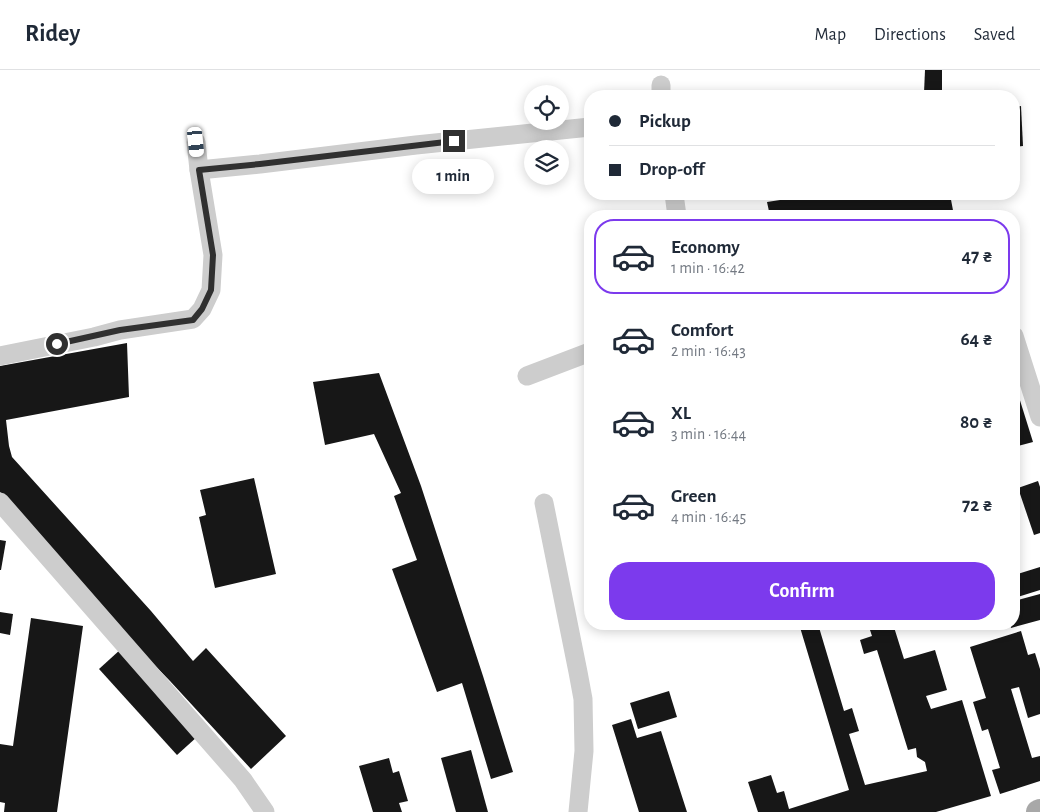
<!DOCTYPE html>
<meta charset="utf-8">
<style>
:root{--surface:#fff;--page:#f6f6f7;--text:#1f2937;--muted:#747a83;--line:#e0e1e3;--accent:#7c3aed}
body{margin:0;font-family:"Alegreya Sans",sans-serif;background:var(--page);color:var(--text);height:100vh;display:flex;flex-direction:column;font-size:19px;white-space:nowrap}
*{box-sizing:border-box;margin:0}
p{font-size:16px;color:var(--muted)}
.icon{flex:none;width:28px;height:28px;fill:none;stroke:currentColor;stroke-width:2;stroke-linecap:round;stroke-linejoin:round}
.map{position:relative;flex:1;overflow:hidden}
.panel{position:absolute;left:584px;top:140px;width:436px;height:420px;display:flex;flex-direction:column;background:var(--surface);border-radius:20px;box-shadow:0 2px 12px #0003}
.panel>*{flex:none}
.top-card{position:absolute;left:584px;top:20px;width:436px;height:110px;border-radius:20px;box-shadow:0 2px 12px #0003;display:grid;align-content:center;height:110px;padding:0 25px;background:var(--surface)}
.fabs{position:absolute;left:524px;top:15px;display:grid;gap:10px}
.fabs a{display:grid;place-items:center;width:45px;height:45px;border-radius:50%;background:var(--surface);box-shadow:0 2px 12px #0003;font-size:25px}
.end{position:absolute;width:22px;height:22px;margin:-11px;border:6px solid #303030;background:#fff;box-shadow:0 0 0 2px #fff}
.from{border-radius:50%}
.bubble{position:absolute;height:35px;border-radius:18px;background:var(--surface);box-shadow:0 2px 12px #0003;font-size:16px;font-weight:700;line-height:35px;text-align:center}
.car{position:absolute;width:15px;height:30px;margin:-15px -8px;border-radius:6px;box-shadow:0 0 4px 1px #0007;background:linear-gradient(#fff 24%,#345 0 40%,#fff 0 76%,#345 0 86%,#fff 0)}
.top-card b{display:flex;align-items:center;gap:18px;height:48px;font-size:19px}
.top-card b+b{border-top:1px solid var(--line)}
.top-card i{width:12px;height:12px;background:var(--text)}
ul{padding:9px 0 0;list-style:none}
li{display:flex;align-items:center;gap:15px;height:75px;margin:0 10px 8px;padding:0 15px;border:2px solid transparent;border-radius:20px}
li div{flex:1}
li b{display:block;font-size:19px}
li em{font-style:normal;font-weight:700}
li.current{border-color:var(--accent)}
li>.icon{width:45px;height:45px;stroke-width:1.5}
.cta{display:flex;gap:10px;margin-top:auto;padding:10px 25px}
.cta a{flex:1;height:58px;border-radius:20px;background:var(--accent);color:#fff;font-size:20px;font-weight:700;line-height:58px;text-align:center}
header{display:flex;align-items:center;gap:30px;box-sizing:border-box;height:70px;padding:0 25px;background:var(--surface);border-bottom:1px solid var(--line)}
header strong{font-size:24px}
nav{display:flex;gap:28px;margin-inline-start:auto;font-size:18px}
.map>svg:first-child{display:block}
.building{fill:#171717}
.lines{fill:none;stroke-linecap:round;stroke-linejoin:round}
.minor{stroke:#cdcdcd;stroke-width:19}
.major{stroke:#a8a8a8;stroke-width:24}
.route{stroke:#303030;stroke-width:6}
</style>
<header>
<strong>Ridey</strong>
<nav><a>Map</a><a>Directions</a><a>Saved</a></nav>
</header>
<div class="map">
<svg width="1040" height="742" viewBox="0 0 1040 742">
<rect width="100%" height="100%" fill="#fff"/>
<g class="building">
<polygon points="925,0 942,0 942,24 924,23"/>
<polygon points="1021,36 1023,76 1014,77 1014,37"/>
<polygon points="819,124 950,124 954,146 770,146 767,132"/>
<polygon points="127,273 129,327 6,350 9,376 12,387 151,541 193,591 206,578 286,666 251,699 170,611 124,564 0,422 0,296"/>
<polygon points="379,303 421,416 483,606 513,702 491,709 462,613 437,622 392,499 417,490 394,426 401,423 374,364 325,375 313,312"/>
<polygon points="1014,311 1033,372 1014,377"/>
<polygon points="254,408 276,504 215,518 199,447 206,445 200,420"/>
<polygon points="1038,411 1040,417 1040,463 1034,465 1018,418"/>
<polygon points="0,470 6,471 1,500 0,500"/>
<polygon points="1040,497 1040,520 1014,528 1014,505"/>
<polygon points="1040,524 1040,550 1011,558 1010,554 1014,554 1014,531"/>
<polygon points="0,542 13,544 10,565 0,563"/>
<polygon points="31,548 83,556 57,742 4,742 5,733 0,732 0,674 13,676"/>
<polygon points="799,554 818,554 844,641 852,638 859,661 849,664 865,715 927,701 925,692 917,687 916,678 908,680 877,580 864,584 860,570 872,566 868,554 893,554 904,589 935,580 947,620 926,626 931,639 962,630 991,726 936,742 758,742 748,712 771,705 777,723 784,721 789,739 849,720"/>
<polygon points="1021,561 1028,585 1035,583 1040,599 1040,644 1028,648 1019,617 1011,619 1032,688 1040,686 1040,711 1000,724 992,700 1000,698 988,659 982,661 973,632 986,628 970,577"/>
<polygon points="121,579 198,666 177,685 99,599"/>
<polygon points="669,621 677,647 638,659 630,633"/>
<polygon points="631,649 637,668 661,661 687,742 639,742 612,655"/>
<polygon points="471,680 488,742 456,742 441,688"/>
<polygon points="389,688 393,703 399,701 408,731 399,733 402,742 373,742 359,696"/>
</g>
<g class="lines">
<g class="minor">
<polyline points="661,15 661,26"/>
<polyline points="199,100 260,94 416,75 590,57"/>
<polyline points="674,124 677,146"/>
<polyline points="1014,266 1040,347"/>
<polyline points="0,286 94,267 120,260 193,249 202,239 211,220 213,185 199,100 196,72"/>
<polyline points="527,306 590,282"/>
<polyline points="0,432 243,710 265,742"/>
<polyline points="544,433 578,602 583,629 584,681 578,742"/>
</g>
<polyline class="major" points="1038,742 1040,741"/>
</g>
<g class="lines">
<polyline class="route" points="57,274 120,260 193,250 202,239 211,220 213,185 199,100 260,94 454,71"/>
</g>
</svg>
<div class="fabs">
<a><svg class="icon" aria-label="locate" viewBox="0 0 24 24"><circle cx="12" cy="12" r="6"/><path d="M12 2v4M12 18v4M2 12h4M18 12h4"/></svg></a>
<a><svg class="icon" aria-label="layers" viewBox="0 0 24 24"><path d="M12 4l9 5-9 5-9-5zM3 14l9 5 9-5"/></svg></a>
</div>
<i class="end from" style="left:57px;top:274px"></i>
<i class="end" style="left:454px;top:71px"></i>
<div class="bubble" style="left:412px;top:89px;width:82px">1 min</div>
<i class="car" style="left:196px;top:72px;rotate:174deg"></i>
<div class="top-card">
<b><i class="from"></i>Pickup</b>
<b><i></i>Drop-off</b>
</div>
<section class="panel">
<ul>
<li class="current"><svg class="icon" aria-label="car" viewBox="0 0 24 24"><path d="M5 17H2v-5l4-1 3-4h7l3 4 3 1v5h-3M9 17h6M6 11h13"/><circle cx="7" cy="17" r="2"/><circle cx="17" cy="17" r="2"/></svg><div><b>Economy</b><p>1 min · 16:42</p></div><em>47 ₴</em></li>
<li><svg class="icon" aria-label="car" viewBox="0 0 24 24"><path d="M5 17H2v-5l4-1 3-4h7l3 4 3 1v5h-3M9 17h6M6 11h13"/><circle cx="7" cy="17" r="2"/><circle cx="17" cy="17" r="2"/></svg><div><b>Comfort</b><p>2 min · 16:43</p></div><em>64 ₴</em></li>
<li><svg class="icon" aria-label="car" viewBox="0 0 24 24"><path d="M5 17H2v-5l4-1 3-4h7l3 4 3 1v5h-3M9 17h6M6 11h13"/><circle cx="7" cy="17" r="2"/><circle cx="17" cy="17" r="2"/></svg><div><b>XL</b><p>3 min · 16:44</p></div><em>80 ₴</em></li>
<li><svg class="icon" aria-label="car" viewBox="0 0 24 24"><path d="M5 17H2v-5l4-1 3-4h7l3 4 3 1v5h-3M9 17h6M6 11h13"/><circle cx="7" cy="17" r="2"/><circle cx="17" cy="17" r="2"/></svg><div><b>Green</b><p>4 min · 16:45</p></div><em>72 ₴</em></li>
</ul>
<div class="cta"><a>Confirm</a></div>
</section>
</div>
